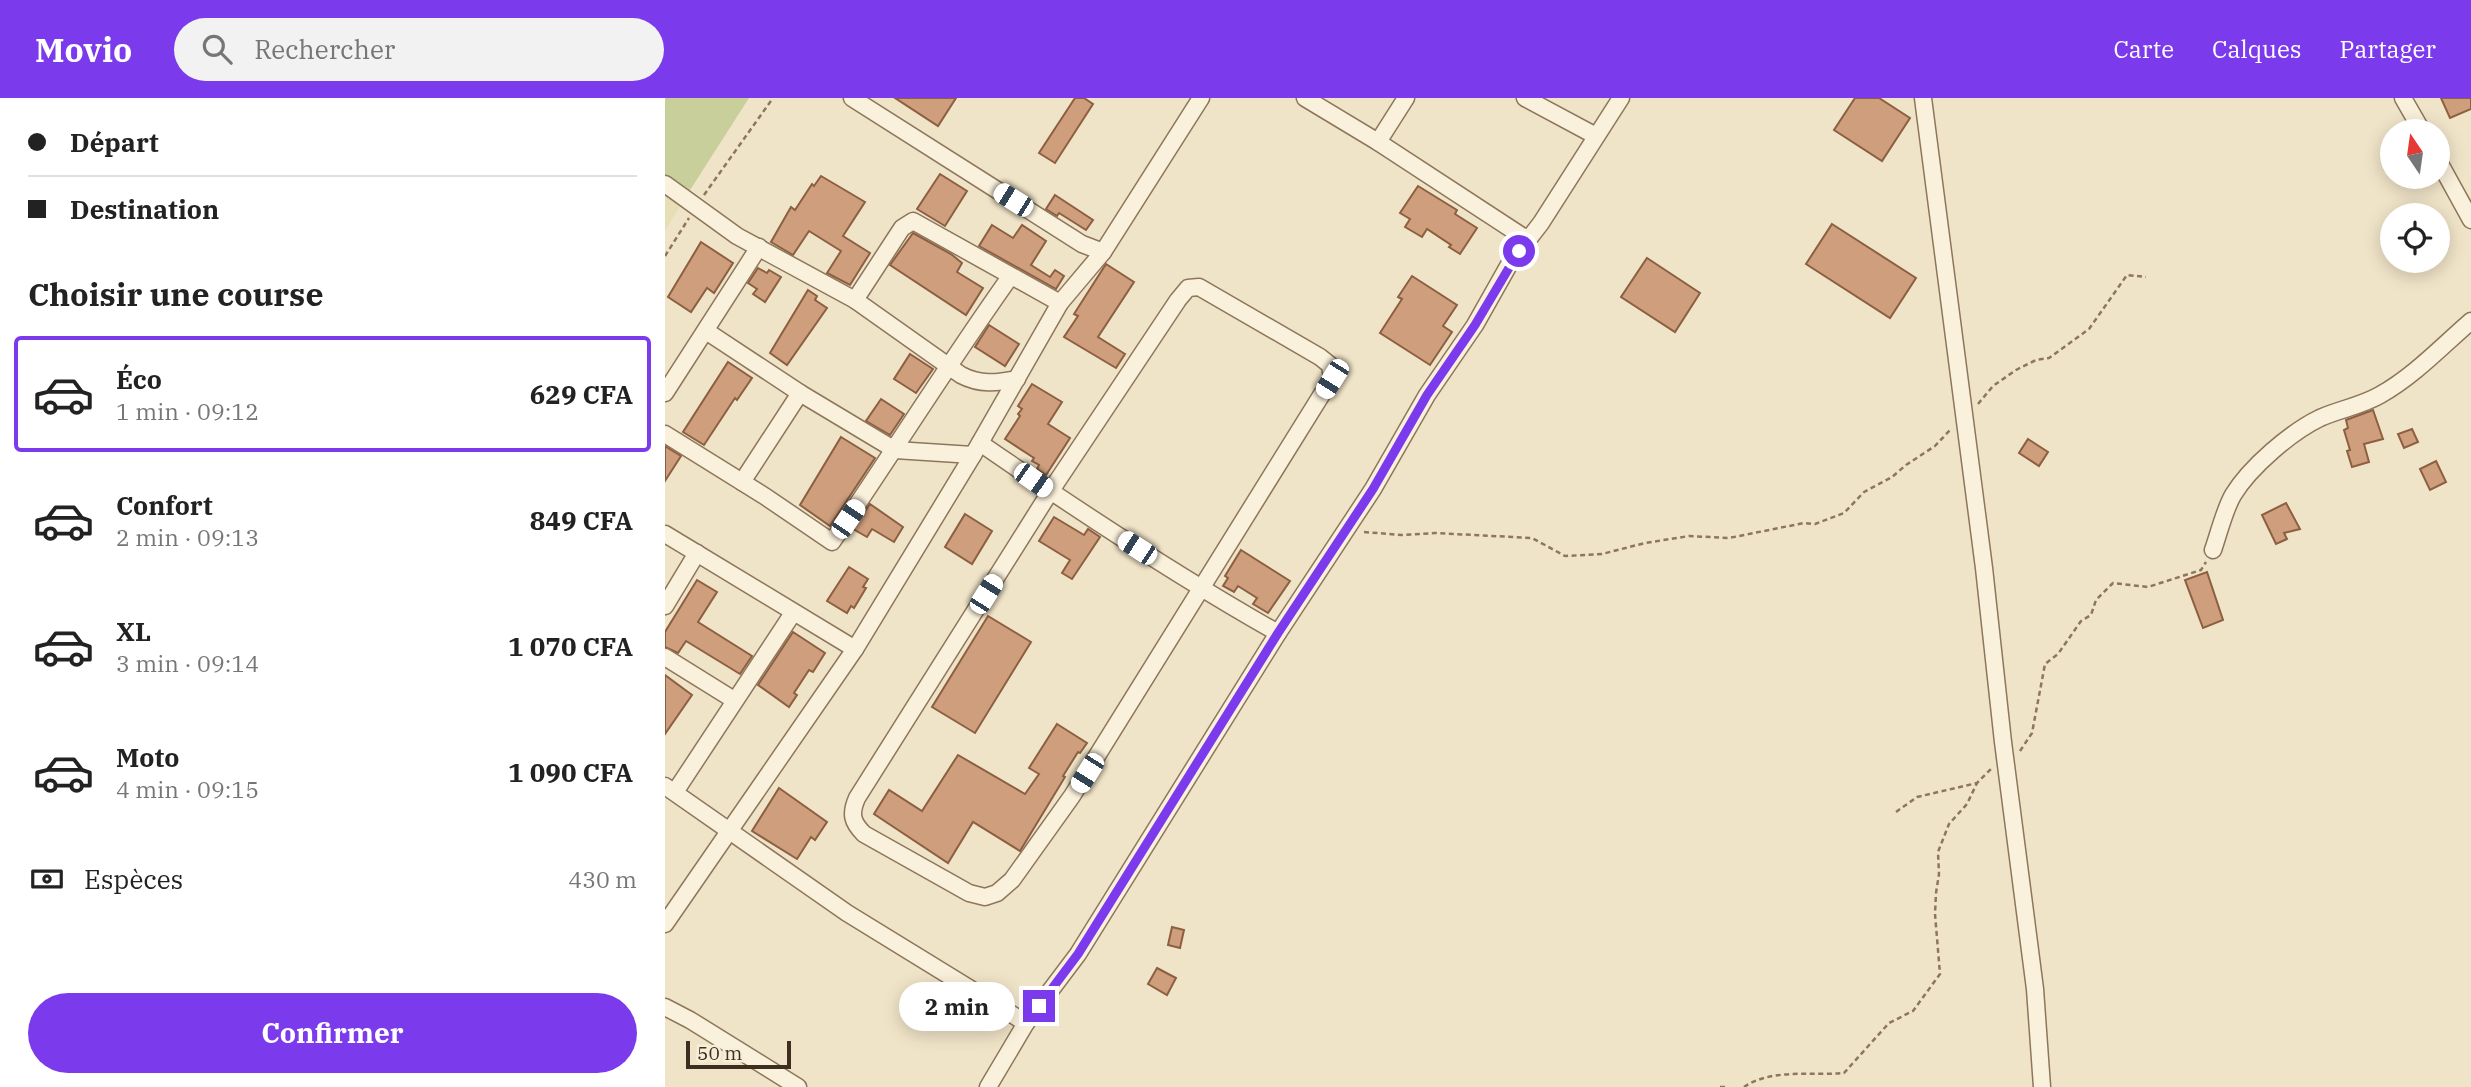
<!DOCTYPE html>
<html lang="fr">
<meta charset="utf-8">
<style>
:root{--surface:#fff;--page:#f2f2f2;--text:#222;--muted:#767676;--line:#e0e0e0;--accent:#7c3aed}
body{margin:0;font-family:"IBM Plex Serif",serif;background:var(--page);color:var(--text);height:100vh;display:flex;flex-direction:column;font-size:26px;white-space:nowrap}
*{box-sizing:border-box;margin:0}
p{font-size:23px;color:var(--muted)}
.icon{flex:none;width:38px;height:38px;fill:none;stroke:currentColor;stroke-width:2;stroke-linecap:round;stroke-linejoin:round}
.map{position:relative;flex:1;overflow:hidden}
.side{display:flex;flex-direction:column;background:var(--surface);width:665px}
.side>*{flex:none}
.banner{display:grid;align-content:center;height:154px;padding:0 28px;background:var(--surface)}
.needle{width:46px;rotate:347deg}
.buttons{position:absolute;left:1715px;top:21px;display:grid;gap:14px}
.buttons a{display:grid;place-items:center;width:70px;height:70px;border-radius:50%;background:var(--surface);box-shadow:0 4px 18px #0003;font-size:35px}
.scale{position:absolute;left:21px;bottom:18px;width:105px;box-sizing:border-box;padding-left:7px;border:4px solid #3d2e20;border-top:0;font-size:19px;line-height:24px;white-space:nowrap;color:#3d2e20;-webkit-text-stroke:5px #f7eed8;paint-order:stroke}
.end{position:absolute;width:32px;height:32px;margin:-16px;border:9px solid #7c3aed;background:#fff;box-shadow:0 0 0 4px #fff}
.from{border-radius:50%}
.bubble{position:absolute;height:49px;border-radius:24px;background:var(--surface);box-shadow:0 4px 18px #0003;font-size:23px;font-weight:700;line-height:49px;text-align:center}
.car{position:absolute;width:21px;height:42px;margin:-21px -10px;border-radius:9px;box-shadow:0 0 5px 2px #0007;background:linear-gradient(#fff 24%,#345 0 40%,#fff 0 76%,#345 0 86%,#fff 0)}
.banner b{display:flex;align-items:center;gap:24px;height:66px;font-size:26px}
.banner b+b{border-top:2px solid var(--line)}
.banner i{width:18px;height:18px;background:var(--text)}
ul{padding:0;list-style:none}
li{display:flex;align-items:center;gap:21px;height:116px;margin:0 14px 10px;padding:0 14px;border:4px solid transparent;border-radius:7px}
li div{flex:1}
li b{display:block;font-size:26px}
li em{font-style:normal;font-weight:700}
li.current{border-color:var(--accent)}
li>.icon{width:63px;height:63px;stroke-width:1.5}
h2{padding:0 28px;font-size:32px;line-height:84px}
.pay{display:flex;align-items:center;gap:18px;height:77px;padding:0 28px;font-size:26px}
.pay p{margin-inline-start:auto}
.action{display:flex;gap:14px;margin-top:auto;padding:14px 28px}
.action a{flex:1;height:80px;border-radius:42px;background:var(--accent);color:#fff;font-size:28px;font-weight:700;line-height:80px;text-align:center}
header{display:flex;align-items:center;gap:42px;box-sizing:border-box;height:98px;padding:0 35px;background:var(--accent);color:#fff}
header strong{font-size:33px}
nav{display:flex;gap:38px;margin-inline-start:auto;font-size:24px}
.search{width:490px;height:63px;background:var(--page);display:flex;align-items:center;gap:18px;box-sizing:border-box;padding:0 24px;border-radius:38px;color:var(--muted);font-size:26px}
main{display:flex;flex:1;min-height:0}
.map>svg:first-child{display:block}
.farmland{fill:#e6deb5}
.green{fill:#c9cf9b}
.building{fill:#cf9f7d;stroke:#8d5f41;stroke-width:2}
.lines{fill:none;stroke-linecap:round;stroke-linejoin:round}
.street-casing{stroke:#8d765c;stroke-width:19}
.path{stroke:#8d765c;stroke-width:2.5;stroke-dasharray:5 3.5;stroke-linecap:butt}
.street{stroke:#faf1dc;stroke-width:16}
.route{stroke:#7c3aed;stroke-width:9}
</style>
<header>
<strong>Movio</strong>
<div class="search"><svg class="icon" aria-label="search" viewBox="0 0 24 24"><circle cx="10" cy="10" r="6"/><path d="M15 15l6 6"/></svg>Rechercher</div>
<nav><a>Carte</a><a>Calques</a><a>Partager</a></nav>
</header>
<main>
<section class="side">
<div class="banner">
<b><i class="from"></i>Départ</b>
<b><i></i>Destination</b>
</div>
<h2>Choisir une course</h2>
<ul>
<li class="current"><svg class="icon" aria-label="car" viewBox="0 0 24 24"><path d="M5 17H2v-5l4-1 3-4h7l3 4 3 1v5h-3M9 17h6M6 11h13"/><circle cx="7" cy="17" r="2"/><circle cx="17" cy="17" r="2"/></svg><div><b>Éco</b><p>1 min · 09:12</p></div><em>629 CFA</em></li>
<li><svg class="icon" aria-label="car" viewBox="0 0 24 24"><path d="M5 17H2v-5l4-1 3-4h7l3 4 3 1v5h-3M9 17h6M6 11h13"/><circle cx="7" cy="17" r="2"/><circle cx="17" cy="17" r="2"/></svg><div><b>Confort</b><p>2 min · 09:13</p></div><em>849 CFA</em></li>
<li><svg class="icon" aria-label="car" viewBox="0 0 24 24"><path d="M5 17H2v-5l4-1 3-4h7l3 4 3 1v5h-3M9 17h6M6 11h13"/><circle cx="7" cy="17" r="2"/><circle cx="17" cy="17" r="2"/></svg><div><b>XL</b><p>3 min · 09:14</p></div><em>1 070 CFA</em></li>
<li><svg class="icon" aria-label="car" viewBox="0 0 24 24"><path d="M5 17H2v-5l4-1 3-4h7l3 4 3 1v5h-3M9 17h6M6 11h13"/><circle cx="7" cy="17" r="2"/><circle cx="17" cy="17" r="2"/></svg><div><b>Moto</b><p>4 min · 09:15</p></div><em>1 090 CFA</em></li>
</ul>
<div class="pay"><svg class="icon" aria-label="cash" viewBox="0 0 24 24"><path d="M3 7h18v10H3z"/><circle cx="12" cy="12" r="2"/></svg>Espèces<p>430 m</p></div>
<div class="action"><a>Confirmer</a></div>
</section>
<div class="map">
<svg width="1806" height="989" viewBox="0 0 1806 989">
<rect width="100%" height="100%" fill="#f0e4c8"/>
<polygon class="farmland" points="0,86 20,100 0,133"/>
<polygon class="green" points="0,0 84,0 20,100 0,86"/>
<g class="building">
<polygon points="230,0 291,0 273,28"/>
<polygon points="410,0 419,0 428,6 390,65 374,55"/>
<polygon points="1190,0 1214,0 1245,20 1217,63 1169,32"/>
<polygon points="1776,0 1806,0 1806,11 1785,20"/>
<polygon points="275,76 302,93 280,128 252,111"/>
<polygon points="156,78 200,104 178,138 205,155 185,187 162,175 176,153 144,133 128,157 106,144 126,109 130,112 147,86 149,88"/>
<polygon points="753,88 792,112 790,116 812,130 795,156 784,149 786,147 762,131 757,139 740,129 745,121 735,115"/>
<polygon points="390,97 428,122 421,132 394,115 392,118 381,111"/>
<polygon points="1167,126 1251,180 1225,220 1141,166"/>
<polygon points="327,127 348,140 357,127 381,143 366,167 385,179 390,172 399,178 391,191 314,148"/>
<polygon points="248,135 286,156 297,165 292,174 318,190 301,217 225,167"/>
<polygon points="36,144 68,165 49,195 42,190 26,214 3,199"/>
<polygon points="982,160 1035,195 1010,234 956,199"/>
<polygon points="441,166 469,184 433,239 460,256 451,270 399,239 413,218 409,216"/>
<polygon points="93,170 102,175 104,172 116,179 100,204 88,196 92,191 83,185"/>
<polygon points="747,178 792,207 778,228 787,234 765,267 715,235 737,201 733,199"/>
<polygon points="143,192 152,198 150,202 162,210 122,267 105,255"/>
<polygon points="324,227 354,246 340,268 310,249"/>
<polygon points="245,256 268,271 251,295 229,281"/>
<polygon points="63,264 87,280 72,302 70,300 39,347 18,334"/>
<polygon points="367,286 397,304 383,326 405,340 381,377 372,371 374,367 367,363 369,360 340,341 355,318 353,316 357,311 353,308"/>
<polygon points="216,301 239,316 225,337 201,323"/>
<polygon points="1708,312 1718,341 1699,346 1704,364 1687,369 1682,353 1685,352 1679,332 1683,330 1681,322"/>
<polygon points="1747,331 1753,344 1739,350 1733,336"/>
<polygon points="176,339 210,360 165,428 135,407"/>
<polygon points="1363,341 1383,354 1374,368 1354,355"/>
<polygon points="0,348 16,358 0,383"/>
<polygon points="1771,363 1781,384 1765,392 1755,371"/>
<polygon points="1621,405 1635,431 1619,435 1622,441 1611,446 1597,417"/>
<polygon points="205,406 238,429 229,444 207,431 202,439 188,431"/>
<polygon points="300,416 327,433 307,466 280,449"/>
<polygon points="389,419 419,437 423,431 435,439 407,481 397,475 405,462 374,443"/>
<polygon points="576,452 625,483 603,515 588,506 592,500 573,488 569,494 558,488 563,480 560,478"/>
<polygon points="184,469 203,481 198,489 201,490 189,510 186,508 182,515 162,503"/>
<polygon points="1542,474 1558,522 1538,530 1520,482"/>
<polygon points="32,482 52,494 33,524 87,558 75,576 21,543 13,555 0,549 0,534"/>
<polygon points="323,518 366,544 310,635 267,609"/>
<polygon points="128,534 160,555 148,574 144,572 129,595 132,597 124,609 93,587"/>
<polygon points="0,577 27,597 0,636"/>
<polygon points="392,626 422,645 415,655 413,654 398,678 400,679 355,753 308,724 283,765 209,716 224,692 257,713 293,657 360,696 374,676 364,670"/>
<polygon points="114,690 162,724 150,742 146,739 132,761 87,733"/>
<polygon points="507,829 519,832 515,850 503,847"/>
<polygon points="492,870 511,880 502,897 483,886"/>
</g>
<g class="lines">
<defs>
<g id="street">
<polyline points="187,0 417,146 438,154"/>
<polyline points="640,0 713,44 863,142"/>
<polyline points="860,0 931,38"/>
<polyline points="1258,0 1319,470 1338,644 1370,891 1377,989"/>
<polyline points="1738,0 1757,33"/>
<polyline points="713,44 741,0"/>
<polyline points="1773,62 1806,122"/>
<path d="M0 86 72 138 190 202 296 277C315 287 332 285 352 281"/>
<path d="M534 189 655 259 665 267 667 280 407 698 347 782 332 795 320 799 304 795 199 736C187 724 185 716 192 700L385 394 513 202 523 190Z"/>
<polyline points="190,202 237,130 248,123 395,205"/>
<polyline points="41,233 135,295 230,352 308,357"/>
<polyline points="0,295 94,149"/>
<path d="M0 336 101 399 167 444C227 356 283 266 345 179"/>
<path d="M315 345C412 412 510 477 613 535"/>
<polyline points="77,384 135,295"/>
<polyline points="0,436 190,551"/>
<path d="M1548 452C1554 435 1559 413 1568 397 1585 369 1626 334 1655 320 1675 311 1696 308 1715 297 1749 278 1777 248 1806 223"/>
<polyline points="0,508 32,455"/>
<polyline points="0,559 69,602"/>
<polyline points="0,688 182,815 361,925"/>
<polyline points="10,694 128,515"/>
<polyline points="0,826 190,551 308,357 395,205 438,154 536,0"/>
<polyline points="0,909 25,922 133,989"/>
<polyline points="323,989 361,925 413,856 613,535 708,391 762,297 810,227 845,165 876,125 956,0"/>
</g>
</defs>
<use href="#street" class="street-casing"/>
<g class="path">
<polyline points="39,97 108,0"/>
<polyline points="0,158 24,120"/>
<polyline points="1313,306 1328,288 1351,272 1371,262 1384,260 1424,231 1462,177 1481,179"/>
<polyline points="699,434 737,437 770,435 867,440 900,458 937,456 980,445 1024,438 1064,440 1139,425 1150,426 1179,415 1199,394 1227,379 1241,367 1270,348 1285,332"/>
<polyline points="1355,653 1367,635 1380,566 1393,556 1416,523 1426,517 1431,502 1448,485 1483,489 1536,472 1541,464"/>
<polyline points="1231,714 1252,699 1312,685 1326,671"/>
<polyline points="1055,989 1060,989"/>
<path d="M1079 989C1107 970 1147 978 1179 975L1224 925 1248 913 1275 876 1270 816 1271 795 1274 776 1273 754 1284 726 1302 706 1312 685"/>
</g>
<use href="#street" class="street"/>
</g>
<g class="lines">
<polyline class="route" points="374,908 413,856 613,535 708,391 762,297 810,227 854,153"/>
</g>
</svg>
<div class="buttons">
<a><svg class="needle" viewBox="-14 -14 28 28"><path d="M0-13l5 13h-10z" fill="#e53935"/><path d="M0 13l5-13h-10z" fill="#767676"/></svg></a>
<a><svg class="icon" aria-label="locate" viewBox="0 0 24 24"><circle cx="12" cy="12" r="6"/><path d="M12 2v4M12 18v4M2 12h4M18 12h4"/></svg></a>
</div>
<div class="scale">50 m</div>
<i class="end from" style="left:854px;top:153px"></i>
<i class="end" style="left:374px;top:908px"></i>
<div class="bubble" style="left:234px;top:884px;width:116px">2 min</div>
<i class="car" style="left:348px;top:102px;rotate:302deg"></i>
<i class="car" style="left:667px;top:281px;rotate:212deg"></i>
<i class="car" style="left:368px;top:382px;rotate:125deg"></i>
<i class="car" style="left:183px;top:421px;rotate:34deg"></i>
<i class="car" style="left:472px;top:450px;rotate:303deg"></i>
<i class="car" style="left:321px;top:496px;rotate:32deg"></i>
<i class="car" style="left:422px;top:675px;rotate:212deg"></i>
</div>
</main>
